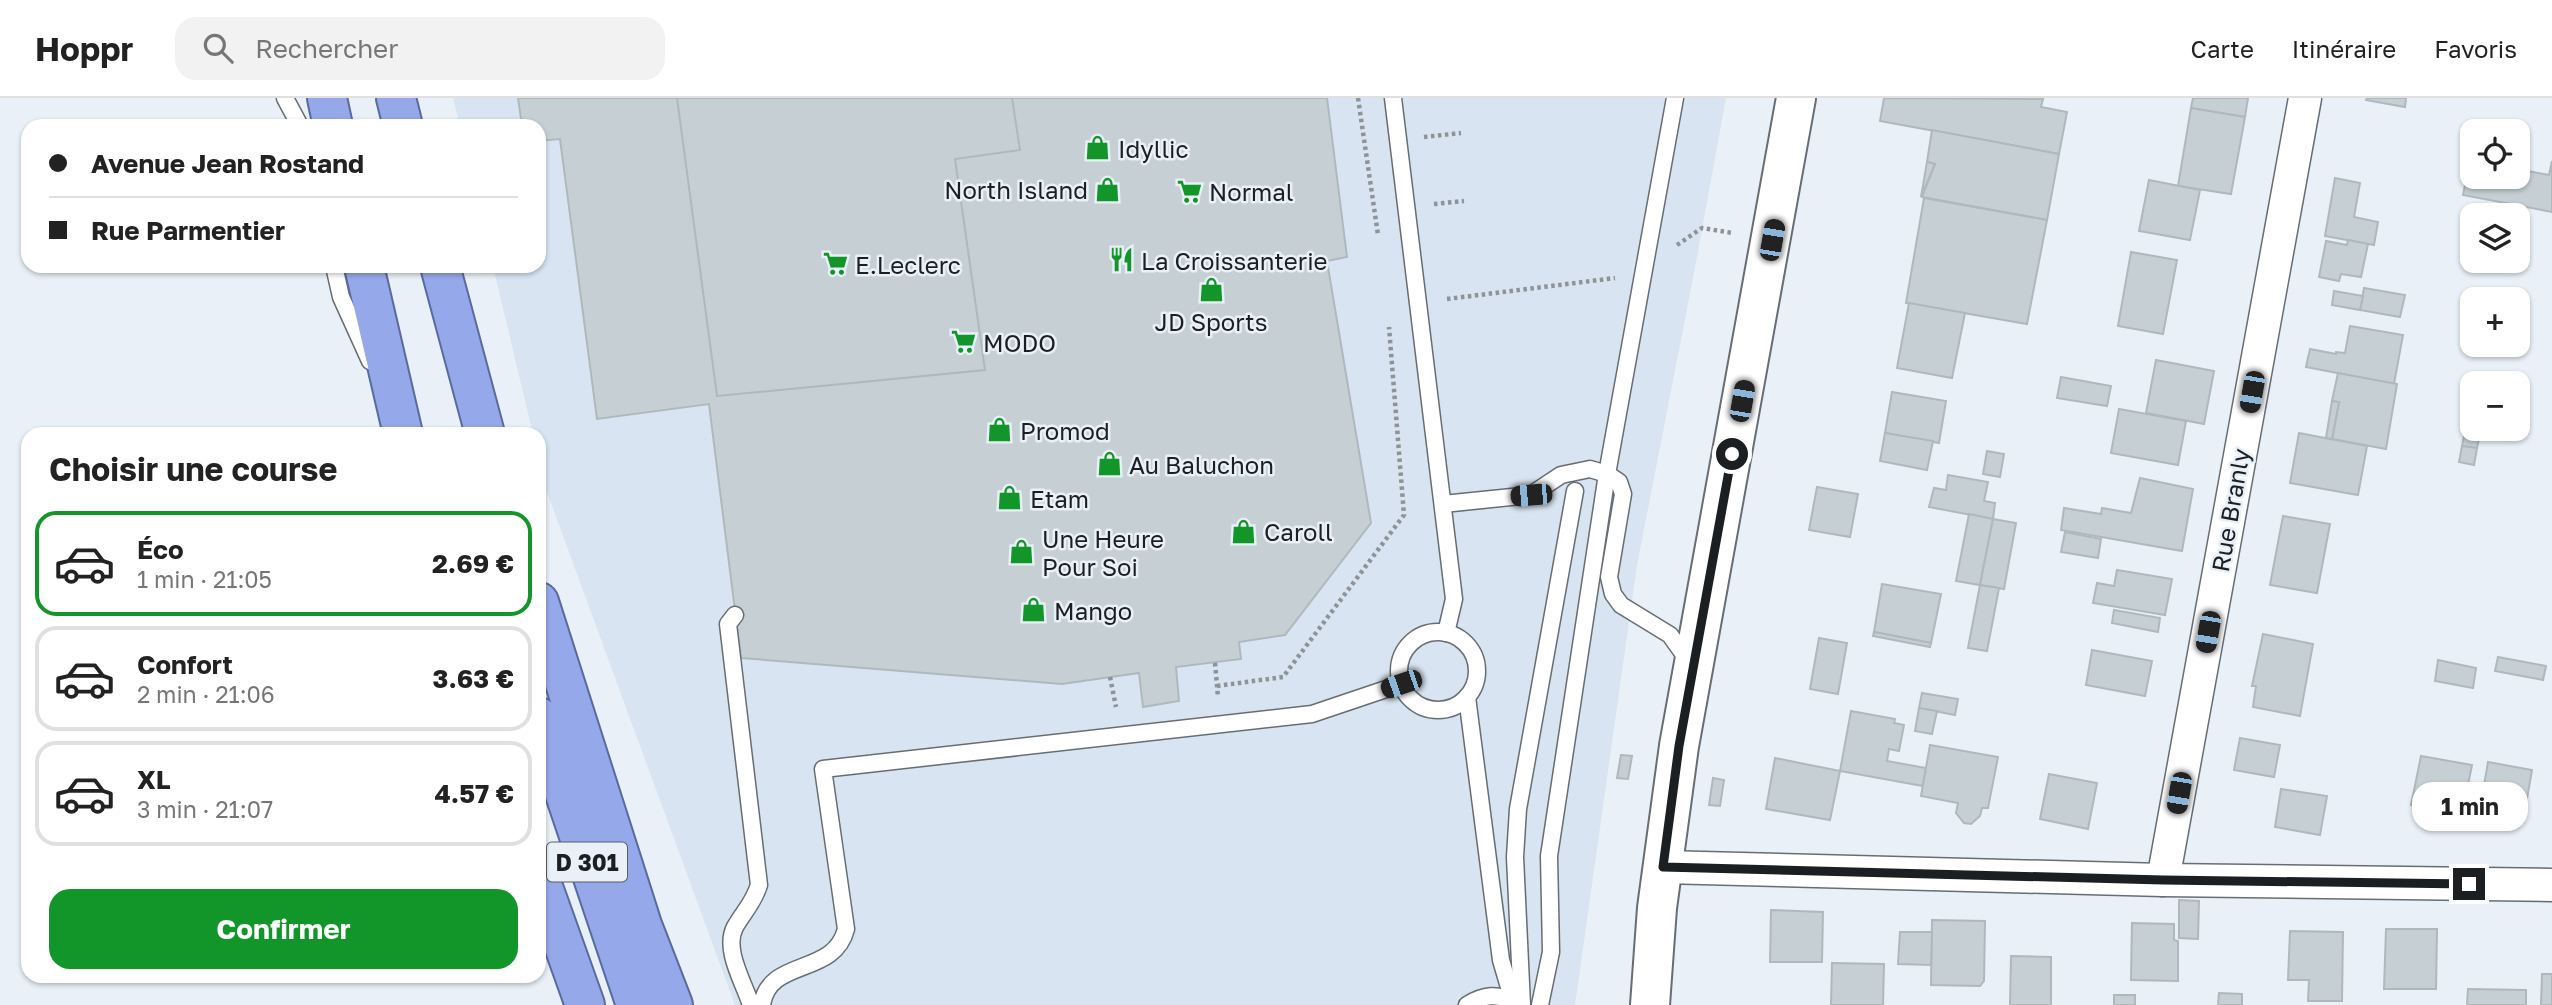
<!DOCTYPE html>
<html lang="fr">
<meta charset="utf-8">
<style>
:root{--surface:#fff;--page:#f2f2f2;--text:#222;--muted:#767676;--line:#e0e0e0;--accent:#12962a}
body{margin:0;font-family:"Golos Text",sans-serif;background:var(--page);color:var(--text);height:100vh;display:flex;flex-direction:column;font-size:26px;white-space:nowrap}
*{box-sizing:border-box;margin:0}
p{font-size:23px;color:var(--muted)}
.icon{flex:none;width:38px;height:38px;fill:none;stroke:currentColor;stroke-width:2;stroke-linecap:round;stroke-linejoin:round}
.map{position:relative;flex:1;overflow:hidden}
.details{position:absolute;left:21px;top:329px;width:525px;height:556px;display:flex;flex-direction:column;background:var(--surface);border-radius:21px;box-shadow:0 2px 5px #0004}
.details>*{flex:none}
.hud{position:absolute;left:21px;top:21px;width:525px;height:154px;border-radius:21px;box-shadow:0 2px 5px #0004;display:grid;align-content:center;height:154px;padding:0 28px;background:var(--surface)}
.tools{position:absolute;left:2460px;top:21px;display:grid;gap:14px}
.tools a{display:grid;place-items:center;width:70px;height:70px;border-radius:14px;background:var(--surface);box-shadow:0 2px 5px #0004;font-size:35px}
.end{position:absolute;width:32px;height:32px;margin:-16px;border:9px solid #1c1f21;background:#fff;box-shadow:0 0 0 4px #fff}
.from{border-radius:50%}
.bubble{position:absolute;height:49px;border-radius:21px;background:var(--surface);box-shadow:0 2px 5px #0004;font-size:23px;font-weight:700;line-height:49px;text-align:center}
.car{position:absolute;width:21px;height:42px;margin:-21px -10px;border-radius:9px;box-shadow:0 0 5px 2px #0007;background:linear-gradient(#222 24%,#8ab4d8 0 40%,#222 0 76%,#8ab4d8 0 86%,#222 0)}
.hud b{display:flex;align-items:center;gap:24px;height:66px;font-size:26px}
.hud b+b{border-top:2px solid var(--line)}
.hud i{width:18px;height:18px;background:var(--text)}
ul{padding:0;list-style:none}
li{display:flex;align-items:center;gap:21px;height:105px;margin:0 14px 10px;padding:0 14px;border:4px solid var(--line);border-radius:21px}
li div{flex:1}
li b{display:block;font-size:26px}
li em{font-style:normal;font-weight:700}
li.selected{border-color:var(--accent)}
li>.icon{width:63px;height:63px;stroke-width:1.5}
h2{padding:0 28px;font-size:32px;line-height:84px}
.cta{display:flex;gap:14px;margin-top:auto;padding:14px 28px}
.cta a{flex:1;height:80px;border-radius:21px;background:var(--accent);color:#fff;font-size:28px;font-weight:700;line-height:80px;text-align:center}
header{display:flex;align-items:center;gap:42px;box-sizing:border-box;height:98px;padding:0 35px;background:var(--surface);border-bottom:2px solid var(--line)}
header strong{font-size:33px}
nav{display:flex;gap:38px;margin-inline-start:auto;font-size:24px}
.search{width:490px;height:63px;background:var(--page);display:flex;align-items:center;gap:18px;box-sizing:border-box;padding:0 24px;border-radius:21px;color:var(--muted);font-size:26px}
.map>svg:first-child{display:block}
.built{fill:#d8e4f1}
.building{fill:#c6d0d4;stroke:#afb9bd;stroke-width:2}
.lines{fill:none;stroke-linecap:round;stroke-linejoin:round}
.service-casing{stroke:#676d73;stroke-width:19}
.minor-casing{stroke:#676d73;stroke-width:35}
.tertiary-casing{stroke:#676d73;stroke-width:42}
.trunk-casing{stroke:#596aa0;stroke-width:42}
.path{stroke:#8e9398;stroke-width:4.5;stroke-dasharray:3.5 3.5;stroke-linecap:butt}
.service{stroke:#fff;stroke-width:16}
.minor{stroke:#fff;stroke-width:32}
.tertiary{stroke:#fff;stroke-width:38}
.trunk{stroke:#94a8ea;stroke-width:38}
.route{stroke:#1c1f21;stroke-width:9}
.labels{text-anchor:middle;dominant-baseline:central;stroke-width:5;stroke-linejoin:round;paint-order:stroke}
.shield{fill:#e9f0f7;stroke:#5a5e61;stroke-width:2}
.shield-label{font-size:23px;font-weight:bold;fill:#1c1f21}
.poi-label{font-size:24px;fill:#1c1f21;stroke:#e9f0f7;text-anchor:start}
.street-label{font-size:24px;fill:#1c1f21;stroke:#e9f0f7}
</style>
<header>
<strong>Hoppr</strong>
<div class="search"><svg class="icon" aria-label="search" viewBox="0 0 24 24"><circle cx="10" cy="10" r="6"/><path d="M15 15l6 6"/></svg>Rechercher</div>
<nav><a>Carte</a><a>Itinéraire</a><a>Favoris</a></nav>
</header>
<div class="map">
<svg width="2552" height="907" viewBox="0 0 2552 907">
<rect width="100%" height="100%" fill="#e9f0f7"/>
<polygon class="built" points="453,0 1726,0 1694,175 1637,467 1575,907 735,907 544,386 539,363 539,336 533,336 493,168 539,168 539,28 460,28"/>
<g class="building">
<polygon points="518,0 1327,0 1347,159 1327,163 1371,425 1285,537 1239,544 1241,561 1176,569 1179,603 1143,609 1139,575 1062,586 741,560 709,306 597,321 560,41 539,43 539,28 522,28"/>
<polygon points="677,0 1012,0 1020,52 955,61 985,272 717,298"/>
<polygon points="1884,0 2043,1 2041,9 2067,14 2059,56 1880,23"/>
<polygon points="2193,0 2248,0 2245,19 2191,10"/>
<polygon points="2367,0 2406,0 2405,9 2366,2"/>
<polygon points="2191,10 2245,19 2231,96 2178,88"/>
<polygon points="1932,32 2059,56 2047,122 1922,99 1935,66 1927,64"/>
<polygon points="2470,62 2473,62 2473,79 2518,79 2518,71 2549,77 2552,63 2552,114 2463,97"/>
<polygon points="1927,64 1935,66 1921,99"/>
<polygon points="2335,80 2360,85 2354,119 2378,124 2374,147 2325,138"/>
<polygon points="2149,82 2200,92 2190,142 2139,133"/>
<polygon points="1924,100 2047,122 2027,226 1906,205"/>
<polygon points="2348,142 2368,146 2361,179 2341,176 2339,183 2319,179 2326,143 2347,147"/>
<polygon points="2131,154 2177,162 2163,236 2118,228"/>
<polygon points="2364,190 2405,197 2400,219 2360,212"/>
<polygon points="2334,193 2363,198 2360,212 2332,207"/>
<polygon points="1909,205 1965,215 1952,280 1897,270"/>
<polygon points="2350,228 2403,237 2394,286 2306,269 2310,251 2336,256 2336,254 2345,255"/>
<polygon points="2156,262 2214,273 2204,326 2146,315"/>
<polygon points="2338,275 2397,286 2386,351 2332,341 2339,304 2332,303"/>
<polygon points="2061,279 2111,288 2107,308 2057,300"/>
<polygon points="1892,294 1946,303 1939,345 1885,335"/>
<polygon points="2471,300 2473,300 2473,331 2481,331 2477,350 2462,348"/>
<polygon points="2332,303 2339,304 2332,341 2326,340"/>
<polygon points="2119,311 2186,323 2178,367 2111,355"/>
<polygon points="1885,335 1933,343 1927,372 1880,363"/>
<polygon points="2299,335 2367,348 2358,397 2290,385"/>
<polygon points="2462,348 2477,350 2474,367 2459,364"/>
<polygon points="1987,353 2004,356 2000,379 1983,376"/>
<polygon points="1948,377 1988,384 1984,403 1995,405 1993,421 1929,409 1934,390 1946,392"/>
<polygon points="2140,380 2193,391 2182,453 2061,432 2064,410 2101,416 2102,410 2131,415"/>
<polygon points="1817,389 1858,396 1850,439 1809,432"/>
<polygon points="1969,416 1993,421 1980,487 1956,483"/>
<polygon points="2283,418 2330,426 2317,495 2270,487"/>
<polygon points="1993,421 2016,425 2004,491 1980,487"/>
<polygon points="2065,434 2101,441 2098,460 2061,454"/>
<polygon points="2117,472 2172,481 2165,517 2093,505 2097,485 2114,488"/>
<polygon points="1882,486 1941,496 1931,545 1874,534"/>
<polygon points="1980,487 1999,490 1987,553 1968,550"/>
<polygon points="2114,512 2160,520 2158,534 2112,525"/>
<polygon points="1874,534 1931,545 1930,549 1873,538"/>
<polygon points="2263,536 2313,546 2300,618 2253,609 2256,588 2252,588"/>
<polygon points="1819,540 1847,545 1838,596 1810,591"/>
<polygon points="2092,552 2152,563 2145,598 2086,587"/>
<polygon points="2498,559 2546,568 2543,582 2495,573"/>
<polygon points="2438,562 2476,570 2473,590 2435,583"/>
<polygon points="1922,595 1958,601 1955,617 1919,610"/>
<polygon points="1919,610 1937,613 1932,636 1915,633"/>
<polygon points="1851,613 1895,621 1894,625 1904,627 1899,653 1889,651 1887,663 1926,670 1923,688 1840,673"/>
<polygon points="2240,640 2280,647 2274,679 2234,672"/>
<polygon points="1930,647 1998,659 1988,710 1982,710 1980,718 1971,726 1964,725 1956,715 1958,705 1921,698"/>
<polygon points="1621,657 1632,658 1628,681 1617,680"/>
<polygon points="2421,658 2472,667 2462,717 2411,707"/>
<polygon points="1775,660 1840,673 1830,722 1766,711"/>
<polygon points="2488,664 2532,672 2523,724 2479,716"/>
<polygon points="2049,676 2097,685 2088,731 2040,721"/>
<polygon points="1713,680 1724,682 1720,708 1709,707"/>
<polygon points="2281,691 2327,698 2320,737 2275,729"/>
<polygon points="2179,802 2199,803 2198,841 2179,840"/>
<polygon points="1771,812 1823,814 1822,864 1770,864"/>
<polygon points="1932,822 1985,823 1984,883 1980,888 1931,887"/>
<polygon points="2132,825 2174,826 2174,842 2178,843 2178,883 2131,882"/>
<polygon points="2386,831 2437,831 2436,891 2384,891"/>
<polygon points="2290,833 2343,834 2342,903 2308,903 2309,882 2288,882"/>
<polygon points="1900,834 1932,834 1931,867 1898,866"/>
<polygon points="2011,858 2051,859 2051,907 2010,907"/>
<polygon points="1832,865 1884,866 1883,907 1831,907"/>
<polygon points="2542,876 2552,876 2552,907 2541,907"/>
<polygon points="2468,891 2526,892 2526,907 2467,907"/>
<polygon points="2219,895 2242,896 2242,907 2218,907"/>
<rect x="2114" y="897" width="21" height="10"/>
</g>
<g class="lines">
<defs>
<g id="service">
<polyline points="285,0 300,28"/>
<polyline points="1393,0 1454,501 1446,535"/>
<polyline points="334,168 341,199 370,263"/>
<polyline points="1443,406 1531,397 1561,377 1590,371 1607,376 1619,384 1623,396 1609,479 1613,496 1621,507 1670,537 1690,565"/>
<path d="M735 517 728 526 759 787C753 806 744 813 735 829 723 851 744 885 751 907"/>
<circle cx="1438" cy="573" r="39"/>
<polyline points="1467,599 1501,862 1513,903"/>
<path d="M762 907C769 859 834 879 846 831L823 671 1312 616 1401 586"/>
<path d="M1467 907C1483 897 1498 894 1516 906"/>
<polyline points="1522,907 1515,759 1518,711 1575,393"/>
<polyline points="1540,907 1551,854 1549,758 1607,376 1675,0"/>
</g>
<g id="minor">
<polyline points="1663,769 2163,782 2552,787"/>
<polyline points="2163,782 2305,0"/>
</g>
<polyline id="tertiary" points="1650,907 1657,810 1679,648 1796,0"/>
<g id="trunk">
<polyline points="327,0 333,28"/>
<polyline points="396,0 403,28"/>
<polyline points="364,168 403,336"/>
<polyline points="440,168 485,336"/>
<polyline points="539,504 642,827 673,907"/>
<polyline points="539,619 636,907"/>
<polyline points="539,778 585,907"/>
</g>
</defs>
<use href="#service" class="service-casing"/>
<use href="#minor" class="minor-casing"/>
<use href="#tertiary" class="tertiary-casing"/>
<use href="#trunk" class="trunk-casing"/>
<g class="path">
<polyline points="1358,0 1378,137"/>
<polyline points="1424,39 1461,35"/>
<polyline points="1434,106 1464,103"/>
<polyline points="1677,147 1702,130 1733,135"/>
<polyline points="1447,201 1615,180"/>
<polyline points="1215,565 1218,599"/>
<polyline points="1110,579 1116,609"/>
<polyline points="1217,588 1283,579 1404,417 1389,229"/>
</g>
<use href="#service" class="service"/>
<use href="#minor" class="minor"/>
<use href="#tertiary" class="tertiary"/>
<use href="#trunk" class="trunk"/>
</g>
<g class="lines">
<polyline class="route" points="1732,356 1679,648 1663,769 2163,782 2469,786"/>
</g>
<defs>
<symbol id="shop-bare" viewBox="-9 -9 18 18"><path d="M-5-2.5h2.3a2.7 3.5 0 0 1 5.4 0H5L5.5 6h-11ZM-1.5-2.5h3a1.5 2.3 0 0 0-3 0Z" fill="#12962a" stroke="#e9f0f7" stroke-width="2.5" paint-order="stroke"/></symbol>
<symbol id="supermarket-bare" viewBox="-9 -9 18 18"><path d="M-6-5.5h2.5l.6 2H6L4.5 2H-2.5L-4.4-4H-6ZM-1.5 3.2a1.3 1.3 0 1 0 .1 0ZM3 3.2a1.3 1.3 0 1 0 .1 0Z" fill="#12962a" stroke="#e9f0f7" stroke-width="2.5" paint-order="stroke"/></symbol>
<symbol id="restaurant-bare" viewBox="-9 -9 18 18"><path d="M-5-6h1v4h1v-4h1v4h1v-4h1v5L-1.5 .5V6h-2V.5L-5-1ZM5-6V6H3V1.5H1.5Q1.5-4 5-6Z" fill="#12962a" stroke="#e9f0f7" stroke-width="2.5" paint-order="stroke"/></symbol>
</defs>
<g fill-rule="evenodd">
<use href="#shop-bare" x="1080" y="32" width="35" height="35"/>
<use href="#shop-bare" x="1090" y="74" width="35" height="35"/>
<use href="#supermarket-bare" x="1172" y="76" width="35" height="35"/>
<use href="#restaurant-bare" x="1104" y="144" width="35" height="35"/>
<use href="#supermarket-bare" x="818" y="148" width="35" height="35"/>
<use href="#shop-bare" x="1194" y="174" width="35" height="35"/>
<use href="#supermarket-bare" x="946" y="226" width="35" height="35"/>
<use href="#shop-bare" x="982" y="314" width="35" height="35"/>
<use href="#shop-bare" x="1092" y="348" width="35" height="35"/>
<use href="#shop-bare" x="992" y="382" width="35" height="35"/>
<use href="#shop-bare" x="1226" y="416" width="35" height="35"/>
<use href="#shop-bare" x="1004" y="436" width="35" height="35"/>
<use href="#shop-bare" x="1016" y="494" width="35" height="35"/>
</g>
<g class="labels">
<rect class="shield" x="547" y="744.5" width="80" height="39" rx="5"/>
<g class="shield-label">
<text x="587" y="764">D 301</text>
</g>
<g class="poi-label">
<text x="1118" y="50">Idyllic</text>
<text x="1088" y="91" text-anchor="end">North Island</text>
<text x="1209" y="93">Normal</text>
<text x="1141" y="162">La Croissanterie</text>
<text x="855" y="166">E.Leclerc</text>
<text x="1211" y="223" text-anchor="middle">JD Sports</text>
<text x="983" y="244">MODO</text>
<text x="1020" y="332">Promod</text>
<text x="1129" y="366">Au Baluchon</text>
<text x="1030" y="400">Etam</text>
<text x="1264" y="433">Caroll</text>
<text x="1042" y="440">Une Heure<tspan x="1042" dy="28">Pour Soi</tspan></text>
<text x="1054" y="512">Mango</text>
</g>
<g class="street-label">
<text transform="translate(2230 412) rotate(-80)">Rue Branly</text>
</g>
</g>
</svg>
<div class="tools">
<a><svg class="icon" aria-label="locate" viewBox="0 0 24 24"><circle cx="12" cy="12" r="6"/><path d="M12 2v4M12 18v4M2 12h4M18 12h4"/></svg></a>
<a><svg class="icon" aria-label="layers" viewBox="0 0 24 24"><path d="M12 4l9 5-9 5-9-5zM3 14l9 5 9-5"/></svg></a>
<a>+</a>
<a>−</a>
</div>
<i class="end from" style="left:1732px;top:356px"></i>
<i class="end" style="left:2469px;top:786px"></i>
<div class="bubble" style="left:2412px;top:684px;width:116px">1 min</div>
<i class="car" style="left:1772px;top:142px;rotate:10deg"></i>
<i class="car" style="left:2252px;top:294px;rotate:190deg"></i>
<i class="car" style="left:1742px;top:303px;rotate:10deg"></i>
<i class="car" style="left:1531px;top:397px;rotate:265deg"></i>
<i class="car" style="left:2208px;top:534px;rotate:190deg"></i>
<i class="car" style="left:1401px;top:586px;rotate:251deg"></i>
<i class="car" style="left:2179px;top:695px;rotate:190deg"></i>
<div class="hud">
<b><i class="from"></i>Avenue Jean Rostand</b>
<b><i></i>Rue Parmentier</b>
</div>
<section class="details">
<h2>Choisir une course</h2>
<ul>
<li class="selected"><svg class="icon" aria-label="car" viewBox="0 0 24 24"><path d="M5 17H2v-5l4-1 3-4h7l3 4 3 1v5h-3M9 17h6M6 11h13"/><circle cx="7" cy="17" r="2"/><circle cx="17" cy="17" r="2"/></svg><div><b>Éco</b><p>1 min · 21:05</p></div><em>2.69 €</em></li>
<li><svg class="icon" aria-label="car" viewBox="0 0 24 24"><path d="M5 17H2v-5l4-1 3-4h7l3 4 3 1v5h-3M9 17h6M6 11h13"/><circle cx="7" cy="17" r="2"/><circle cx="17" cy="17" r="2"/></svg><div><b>Confort</b><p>2 min · 21:06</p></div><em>3.63 €</em></li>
<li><svg class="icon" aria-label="car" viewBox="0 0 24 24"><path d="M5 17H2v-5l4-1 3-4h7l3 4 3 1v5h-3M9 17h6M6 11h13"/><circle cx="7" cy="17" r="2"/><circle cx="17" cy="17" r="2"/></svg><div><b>XL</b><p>3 min · 21:07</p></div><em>4.57 €</em></li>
</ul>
<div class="cta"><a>Confirmer</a></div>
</section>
</div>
